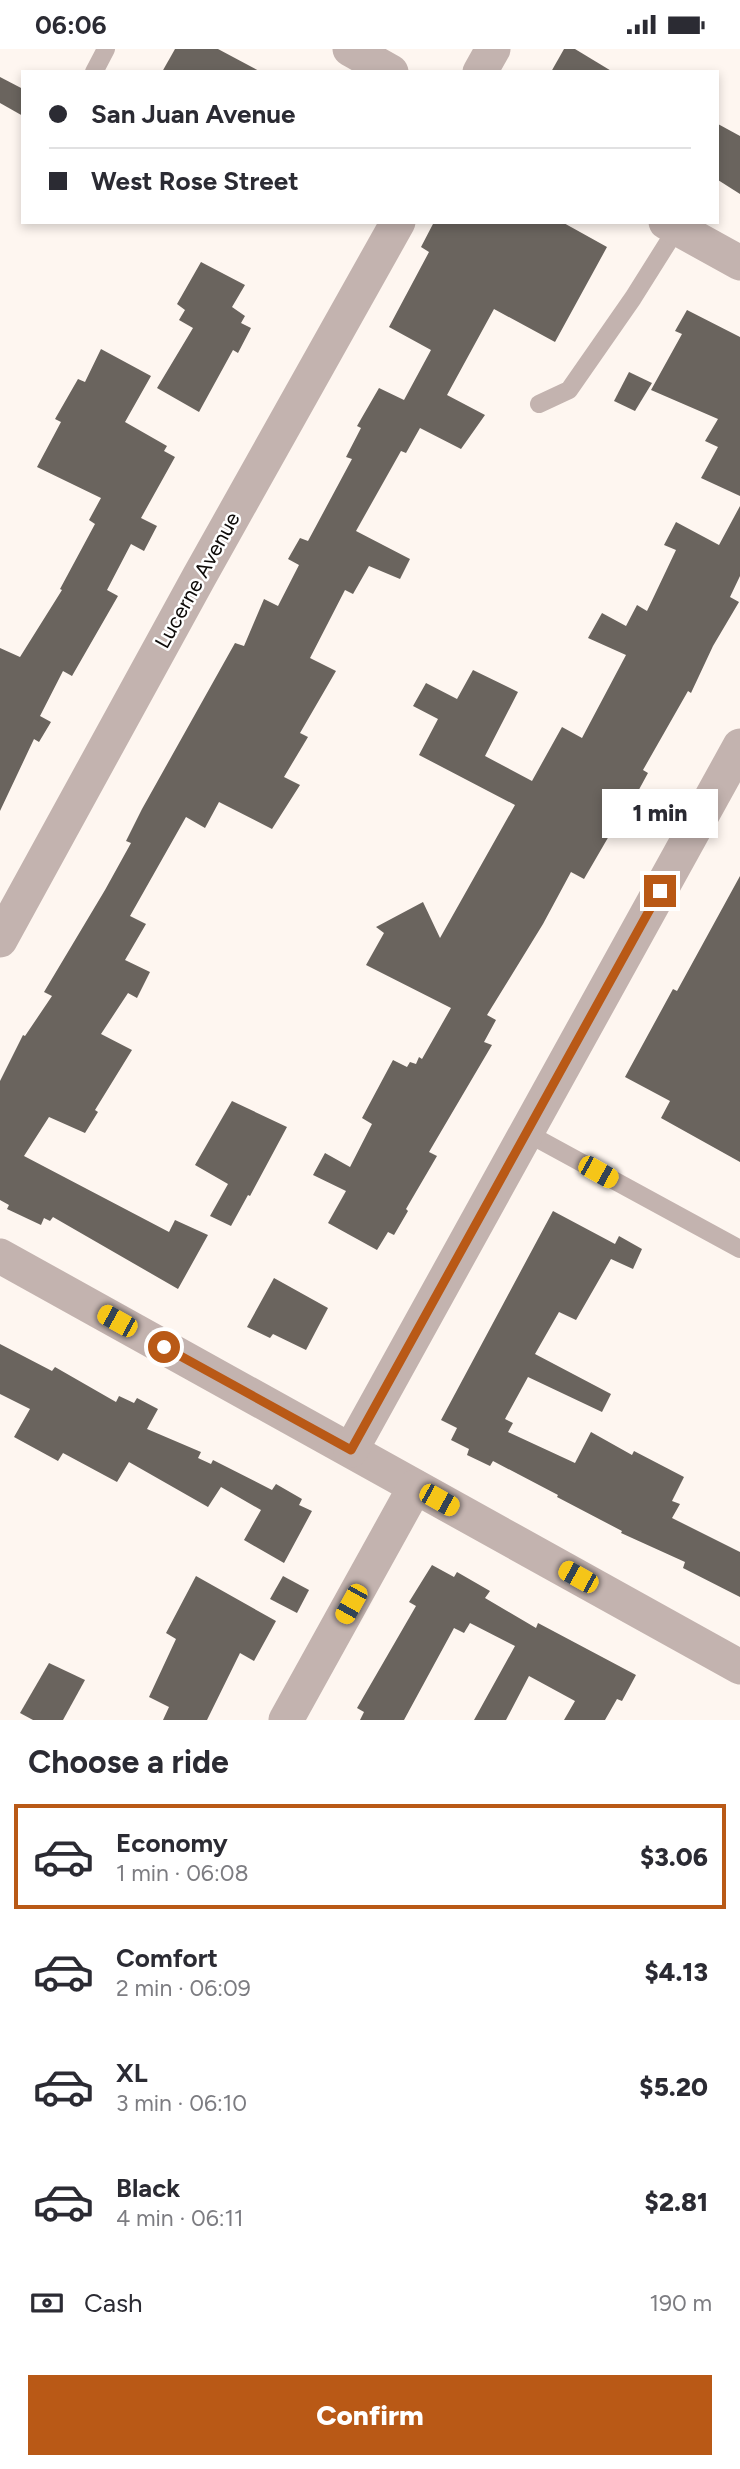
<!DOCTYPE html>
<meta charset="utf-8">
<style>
:root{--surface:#fff;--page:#f7f7f7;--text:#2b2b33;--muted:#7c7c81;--line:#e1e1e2;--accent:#b95916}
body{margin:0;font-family:Figtree,sans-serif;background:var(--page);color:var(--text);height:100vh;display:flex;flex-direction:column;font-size:26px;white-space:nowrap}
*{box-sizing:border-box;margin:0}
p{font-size:23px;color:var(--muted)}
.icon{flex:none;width:38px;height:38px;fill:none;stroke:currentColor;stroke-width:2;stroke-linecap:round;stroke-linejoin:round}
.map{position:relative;height:1671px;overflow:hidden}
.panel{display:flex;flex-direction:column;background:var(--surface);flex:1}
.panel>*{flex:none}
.hud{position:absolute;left:21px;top:21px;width:698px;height:154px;border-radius:0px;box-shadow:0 4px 10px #0003;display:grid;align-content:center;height:154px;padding:0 28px;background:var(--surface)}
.end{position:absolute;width:32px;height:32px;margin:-16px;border:9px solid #b95916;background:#fff;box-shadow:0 0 0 4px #fff}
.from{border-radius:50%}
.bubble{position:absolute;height:49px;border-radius:0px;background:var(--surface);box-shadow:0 4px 10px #0003;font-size:23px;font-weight:800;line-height:49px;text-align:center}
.car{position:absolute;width:21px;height:42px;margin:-21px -10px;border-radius:9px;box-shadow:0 0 5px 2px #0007;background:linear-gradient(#f5c518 24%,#345 0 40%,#f5c518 0 76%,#345 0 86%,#f5c518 0)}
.hud b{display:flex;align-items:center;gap:24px;height:66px;font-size:26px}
.hud b+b{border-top:2px solid var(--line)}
.hud i{width:18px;height:18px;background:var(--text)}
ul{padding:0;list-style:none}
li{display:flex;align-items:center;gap:21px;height:105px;margin:0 14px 10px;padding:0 14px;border:4px solid transparent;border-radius:0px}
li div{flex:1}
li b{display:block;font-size:26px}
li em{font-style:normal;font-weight:800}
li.current{border-color:var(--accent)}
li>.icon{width:63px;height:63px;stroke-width:1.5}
h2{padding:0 28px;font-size:32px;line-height:84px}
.pay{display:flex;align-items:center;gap:18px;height:77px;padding:0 28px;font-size:26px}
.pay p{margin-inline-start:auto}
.primary-button{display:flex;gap:14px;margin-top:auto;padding:14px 28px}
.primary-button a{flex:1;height:80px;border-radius:0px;background:var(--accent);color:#fff;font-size:28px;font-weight:800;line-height:80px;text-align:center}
.status{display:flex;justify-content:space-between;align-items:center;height:49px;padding:0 35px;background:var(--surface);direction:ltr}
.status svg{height:19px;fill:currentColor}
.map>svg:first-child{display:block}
.building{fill:#6a645e}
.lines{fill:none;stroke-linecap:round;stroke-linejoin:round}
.service{stroke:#c3b3af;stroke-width:18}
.minor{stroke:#c3b3af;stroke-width:35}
.route{stroke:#b95916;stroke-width:9}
.labels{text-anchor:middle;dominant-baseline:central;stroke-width:5;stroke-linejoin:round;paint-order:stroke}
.street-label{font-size:21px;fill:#0e0b09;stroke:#fff}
</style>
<div class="status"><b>06:06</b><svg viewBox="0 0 49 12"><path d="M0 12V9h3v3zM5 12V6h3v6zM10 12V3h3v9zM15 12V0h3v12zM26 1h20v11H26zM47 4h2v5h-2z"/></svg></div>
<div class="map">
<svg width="740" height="1671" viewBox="0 0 740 1671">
<rect width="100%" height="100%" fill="#fef6f0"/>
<g class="building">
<polygon points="175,0 218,0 261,23 162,23"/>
<polygon points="564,0 575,0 613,23 551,23"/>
<polygon points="0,28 23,40 23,67 0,54"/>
<polygon points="718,75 740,87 740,145 718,131"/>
<polygon points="434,173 562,173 607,198 555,293 494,260 447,346 485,366 461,400 420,379 406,404 401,402 356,482 410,510 400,530 369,517 353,545 345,541 310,609 336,622 300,684 308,688 284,728 300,736 272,780 219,753 205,779 186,768 130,867 146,875 125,911 150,923 137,949 128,944 101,985 132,1001 95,1061 98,1063 85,1084 49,1068 24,1107 169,1183 175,1171 208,1186 178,1240 53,1168 50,1172 44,1169 41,1176 7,1160 9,1156 0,1151 0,1032 23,986 25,987 52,947 44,943 105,841 131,794 126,792 142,760 235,594 244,597 264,550 278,557 299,516 288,510 300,489 308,492 352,410 346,408 361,379 357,377 379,339 404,351 431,301 389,278 429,203 421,198"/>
<polygon points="201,213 245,236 232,258 245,267 241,274 251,279 238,304 233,301 199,363 157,339 193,279 179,271 185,261 177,255"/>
<polygon points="687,261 740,288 740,447 701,429 718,398 705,392 718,370 651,341 682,285 675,282"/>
<polygon points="101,300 151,327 125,373 167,397 164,402 175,408 141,469 157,477 144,502 131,495 107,541 118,547 72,627 63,622 40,667 51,673 39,693 34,690 0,762 0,599 20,608 62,541 60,540 95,475 89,471 101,449 37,418 61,373 55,370 78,330 85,333"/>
<polygon points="629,323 652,334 635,362 614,352"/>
<polygon points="740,457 740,527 730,548 739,553 713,597 691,644 688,642 643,721 648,724 623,770 620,768 584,830 571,823 543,875 487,966 496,971 484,993 492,996 429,1103 437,1107 406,1160 408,1162 394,1186 388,1183 377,1201 328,1174 346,1142 313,1126 325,1104 350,1118 372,1075 362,1069 393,1011 407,1018 410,1013 416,1015 419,1008 422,1010 451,959 366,916 384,884 376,878 423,853 440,889 515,756 419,706 438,670 413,657 426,634 457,650 473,621 518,643 485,707 532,732 562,678 582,689 626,606 588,589 602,564 626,577 637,556 647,562 676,501 664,496 676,473 719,496"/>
<polygon points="740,827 740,1113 661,1069 670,1052 625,1028 673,940 677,942"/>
<polygon points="232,1052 287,1078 250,1147 248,1146 231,1177 210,1167 228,1135 195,1116"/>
<polygon points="553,1162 615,1195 619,1187 642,1200 633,1220 611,1210 576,1271 559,1263 535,1305 611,1345 602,1363 528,1328 505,1370 513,1374 508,1383 575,1414 591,1383 632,1406 634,1402 684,1428 672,1452 680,1455 672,1469 740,1503 740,1548 683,1519 685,1513 621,1484 622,1482 557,1448 558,1446 493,1412 490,1417 467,1406 469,1400 451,1391 457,1379 441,1371"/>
<polygon points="274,1229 328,1259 306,1301 273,1285 270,1289 247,1278"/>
<polygon points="0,1295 52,1322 55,1318 116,1353 119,1347 134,1354 137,1349 158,1360 147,1380 201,1403 198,1409 211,1415 213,1411 272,1441 276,1435 302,1450 299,1456 312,1462 284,1514 244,1491 261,1461 221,1438 208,1458 129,1413 117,1433 63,1404 58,1412 14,1388 30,1360 0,1345"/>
<polygon points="432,1516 454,1528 457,1523 490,1542 485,1549 536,1579 538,1574 636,1626 622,1652 617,1650 605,1671 564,1671 575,1652 529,1627 506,1671 474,1671 515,1597 470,1574 464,1584 454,1579 404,1671 360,1671 364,1663 357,1659 416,1557 409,1553"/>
<polygon points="196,1527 276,1572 254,1612 240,1604 207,1671 163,1671 169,1658 149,1648 176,1590 166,1584"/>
<polygon points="283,1527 309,1541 297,1564 270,1550"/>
<polygon points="49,1614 85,1631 63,1671 33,1671 20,1664"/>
</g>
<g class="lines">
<g class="service">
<polyline points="94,23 106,0"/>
<polyline points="539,355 569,341 633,249 677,179"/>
<polyline points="527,1084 740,1200"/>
</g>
<g class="minor">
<polyline points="350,0 391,23"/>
<polyline points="480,23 493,0"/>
<polyline points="666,173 740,214"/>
<polyline points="0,891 199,528 398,173"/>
<polyline points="0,1207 740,1618"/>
<polyline points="351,1401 740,697"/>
<polyline points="286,1671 415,1438"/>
</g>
</g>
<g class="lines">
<polyline class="route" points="164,1298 351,1401 660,842"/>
</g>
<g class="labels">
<g class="street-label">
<text transform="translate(197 531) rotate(-61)">Lucerne Avenue</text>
</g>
</g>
</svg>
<i class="end from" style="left:164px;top:1298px"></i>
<i class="end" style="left:660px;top:842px"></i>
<div class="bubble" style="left:602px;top:740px;width:116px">1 min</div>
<i class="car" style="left:598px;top:1123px;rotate:119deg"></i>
<i class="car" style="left:117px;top:1272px;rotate:299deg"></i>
<i class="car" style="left:439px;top:1451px;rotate:119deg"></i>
<i class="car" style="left:578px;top:1528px;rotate:299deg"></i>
<i class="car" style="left:351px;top:1555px;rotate:209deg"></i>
<div class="hud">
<b><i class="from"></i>San Juan Avenue</b>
<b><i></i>West Rose Street</b>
</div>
</div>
<section class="panel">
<h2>Choose a ride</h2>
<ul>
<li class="current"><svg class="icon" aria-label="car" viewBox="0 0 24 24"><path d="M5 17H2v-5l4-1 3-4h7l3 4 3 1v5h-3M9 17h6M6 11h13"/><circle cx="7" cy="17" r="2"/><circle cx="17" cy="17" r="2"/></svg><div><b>Economy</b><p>1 min · 06:08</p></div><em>$3.06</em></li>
<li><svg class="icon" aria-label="car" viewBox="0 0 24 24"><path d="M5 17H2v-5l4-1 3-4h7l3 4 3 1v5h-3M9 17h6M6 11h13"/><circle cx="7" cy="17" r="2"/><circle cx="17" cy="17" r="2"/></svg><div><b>Comfort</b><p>2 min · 06:09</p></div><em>$4.13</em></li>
<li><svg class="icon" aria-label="car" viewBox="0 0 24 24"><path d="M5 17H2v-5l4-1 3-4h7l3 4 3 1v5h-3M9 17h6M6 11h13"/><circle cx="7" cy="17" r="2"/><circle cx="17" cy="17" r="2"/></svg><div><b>XL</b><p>3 min · 06:10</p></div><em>$5.20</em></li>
<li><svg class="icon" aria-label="car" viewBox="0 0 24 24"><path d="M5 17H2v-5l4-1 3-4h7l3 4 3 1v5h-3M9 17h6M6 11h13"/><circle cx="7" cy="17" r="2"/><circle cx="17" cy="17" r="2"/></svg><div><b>Black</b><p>4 min · 06:11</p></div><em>$2.81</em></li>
</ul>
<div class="pay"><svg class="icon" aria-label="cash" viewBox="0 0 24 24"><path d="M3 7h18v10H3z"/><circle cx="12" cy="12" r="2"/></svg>Cash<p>190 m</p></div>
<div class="primary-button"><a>Confirm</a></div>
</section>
